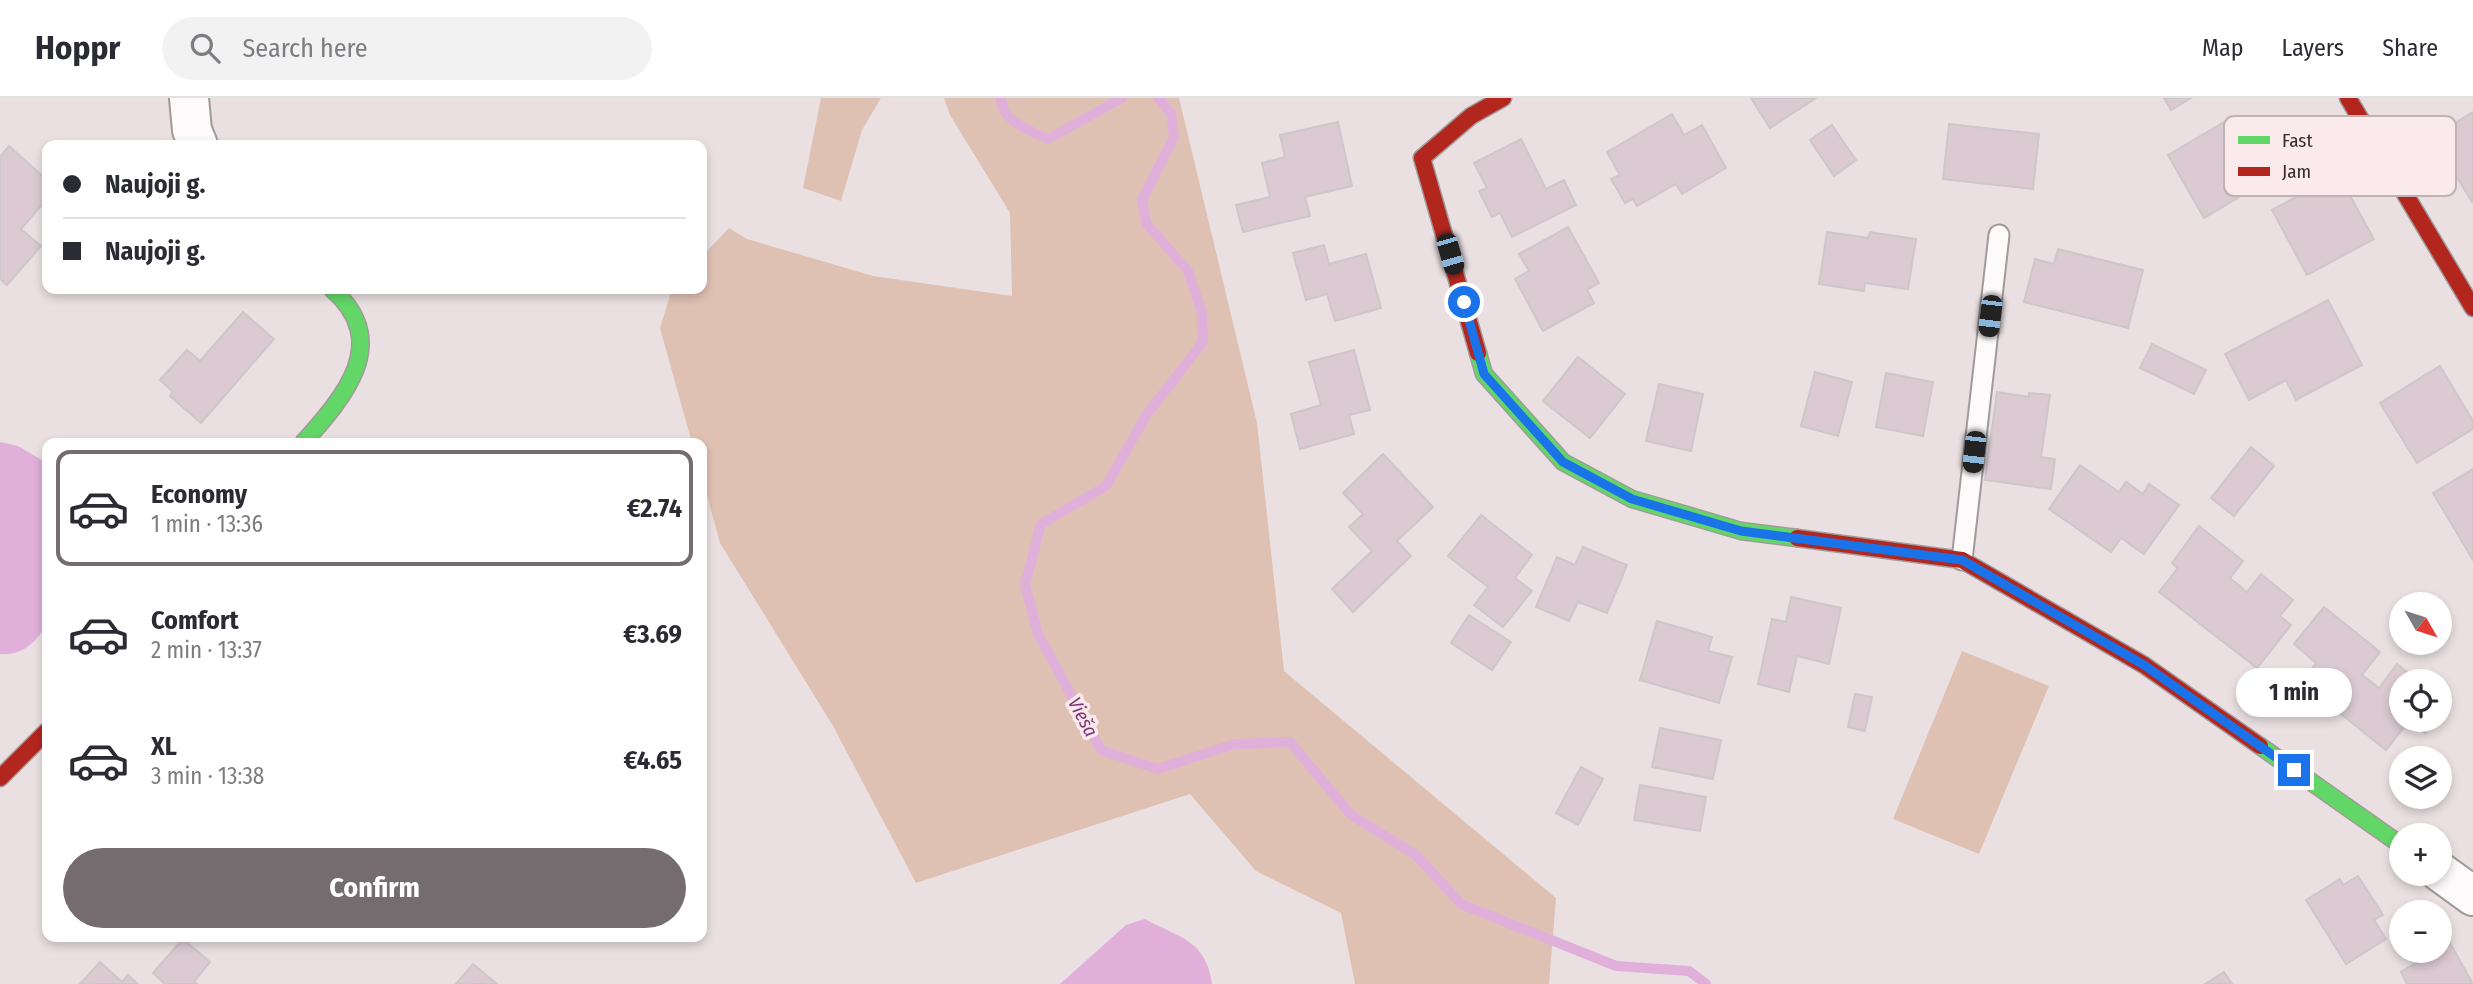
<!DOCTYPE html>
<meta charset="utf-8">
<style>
:root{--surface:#fff;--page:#f2f2f3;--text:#2b2b33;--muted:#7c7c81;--line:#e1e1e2;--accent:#746c6e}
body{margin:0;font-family:"Fira Sans Condensed",sans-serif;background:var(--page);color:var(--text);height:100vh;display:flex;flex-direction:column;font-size:26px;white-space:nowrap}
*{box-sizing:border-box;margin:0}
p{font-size:23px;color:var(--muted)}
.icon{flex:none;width:38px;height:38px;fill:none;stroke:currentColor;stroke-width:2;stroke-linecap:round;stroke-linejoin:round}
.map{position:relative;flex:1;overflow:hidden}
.details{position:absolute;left:42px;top:340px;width:665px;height:504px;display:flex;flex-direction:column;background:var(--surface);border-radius:14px;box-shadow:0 4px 10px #0003}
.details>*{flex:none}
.top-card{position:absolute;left:42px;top:42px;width:665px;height:154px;border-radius:14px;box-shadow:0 4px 10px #0003;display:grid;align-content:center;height:154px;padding:0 21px;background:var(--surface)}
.needle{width:46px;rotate:129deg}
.tools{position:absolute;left:2389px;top:494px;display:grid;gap:14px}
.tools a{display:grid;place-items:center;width:63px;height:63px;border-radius:50%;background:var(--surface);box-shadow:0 4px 10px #0003;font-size:35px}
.end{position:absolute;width:32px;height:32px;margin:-16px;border:9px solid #1a73e8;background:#fff;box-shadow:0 0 0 4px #fff}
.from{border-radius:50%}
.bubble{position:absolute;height:49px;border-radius:24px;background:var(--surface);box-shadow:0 4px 10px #0003;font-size:23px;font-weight:700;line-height:49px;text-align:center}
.car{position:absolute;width:21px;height:42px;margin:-21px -10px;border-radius:9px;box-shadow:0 0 5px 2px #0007;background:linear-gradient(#222 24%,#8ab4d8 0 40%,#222 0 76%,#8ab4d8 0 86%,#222 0)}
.top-card b{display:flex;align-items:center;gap:24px;height:66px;font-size:26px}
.top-card b+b{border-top:2px solid var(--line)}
.top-card i{width:18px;height:18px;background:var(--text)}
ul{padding:12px 0 0;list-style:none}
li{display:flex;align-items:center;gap:21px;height:116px;margin:0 14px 10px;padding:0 7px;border:4px solid transparent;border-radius:14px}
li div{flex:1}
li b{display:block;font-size:26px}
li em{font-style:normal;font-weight:700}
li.selected{border-color:var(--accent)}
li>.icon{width:63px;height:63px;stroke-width:1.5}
.primary-button{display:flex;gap:14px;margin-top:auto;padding:14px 21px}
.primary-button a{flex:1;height:80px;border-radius:42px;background:var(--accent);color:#fff;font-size:28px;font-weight:700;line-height:80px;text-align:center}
header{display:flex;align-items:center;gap:42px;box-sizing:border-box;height:98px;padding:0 35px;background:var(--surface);border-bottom:2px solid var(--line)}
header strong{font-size:33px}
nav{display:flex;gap:38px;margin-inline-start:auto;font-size:24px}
.search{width:490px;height:63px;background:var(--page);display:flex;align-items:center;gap:18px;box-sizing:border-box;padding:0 24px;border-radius:38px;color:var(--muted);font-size:26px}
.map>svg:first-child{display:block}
.green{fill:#dfc1b3}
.water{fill:#e0b0db}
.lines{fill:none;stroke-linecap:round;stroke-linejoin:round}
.stream{stroke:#e0b0db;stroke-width:10}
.building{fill:#dbcad1;stroke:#cec7c9;stroke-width:2}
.lane-casing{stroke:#a19a9a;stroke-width:23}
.street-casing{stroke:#a19a9a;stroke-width:42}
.fast-casing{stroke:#a19a9a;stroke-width:19}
.jam-casing{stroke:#a19a9a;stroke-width:19}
.lane{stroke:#fcfafb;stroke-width:19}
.street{stroke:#fcfafb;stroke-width:38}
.fast{stroke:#63d668;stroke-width:16}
.jam{stroke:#b3261e;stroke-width:16}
.route{stroke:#1a73e8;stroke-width:9}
.labels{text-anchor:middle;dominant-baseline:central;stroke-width:7;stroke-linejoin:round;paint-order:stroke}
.water-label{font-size:19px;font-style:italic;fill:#7e337b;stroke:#fbeaeb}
.key{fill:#fbeaeb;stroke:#c0b2b3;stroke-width:2}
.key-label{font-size:19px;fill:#352e2f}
</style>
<header>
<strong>Hoppr</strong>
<div class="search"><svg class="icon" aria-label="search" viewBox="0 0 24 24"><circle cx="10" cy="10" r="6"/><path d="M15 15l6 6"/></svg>Search here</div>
<nav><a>Map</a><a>Layers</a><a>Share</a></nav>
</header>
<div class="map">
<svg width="2473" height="886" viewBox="0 0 2473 886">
<rect width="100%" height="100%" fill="#eae0e2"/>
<g class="green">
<polygon points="821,0 881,0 862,32 841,103 803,90"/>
<polygon points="944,0 1179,0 1257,325 1284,573 1556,800 1549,886 1355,886 1341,815 1256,773 1190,696 916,785 833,628 720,445 702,379 702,345 692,345 660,230 672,191 702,191 702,158 729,130 747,141 873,178 1012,198 1010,115 950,17"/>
<polygon points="1962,553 2049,588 1979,756 1893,721"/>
</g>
<g class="water">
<path d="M0 344 18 348 47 365V524C39 543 22 558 0 556Z"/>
<path d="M1145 821C1180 840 1206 842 1212 886H1060L1126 827Z"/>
</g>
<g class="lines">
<g class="stream">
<path d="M1001 0C1001 23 1031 33 1048 41L1122 0"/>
<polyline points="1158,0 1171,15 1174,39 1142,102 1146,125 1188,173 1202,215 1203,244 1147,316 1106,388 1041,426 1025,487 1038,536 1101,652 1158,671 1235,646 1290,644 1351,717 1416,757 1461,806 1616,868 1689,873 1706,886"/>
</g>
</g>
<g class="building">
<polygon points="1751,0 1816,0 1770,30"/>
<polygon points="2164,0 2191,0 2171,12"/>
<polygon points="2473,14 2473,103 2472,104 2432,39"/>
<polygon points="1672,16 1684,37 1702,27 1726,70 1682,96 1676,86 1637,108 1633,101 1625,105 1611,81 1620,77 1607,54"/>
<polygon points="1338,24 1352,88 1305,99 1310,118 1243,134 1236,107 1270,99 1262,65 1285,59 1280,37"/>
<polygon points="2224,24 2261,86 2204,120 2168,57"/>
<polygon points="1949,26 2039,36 2033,91 1943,81"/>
<polygon points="1832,27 1856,62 1834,78 1810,42"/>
<polygon points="1521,41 1546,91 1564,82 1576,107 1512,139 1500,115 1492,119 1479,93 1487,90 1474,65"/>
<polygon points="9,48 47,82 47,101 21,131 41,148 7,187 0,181 0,59"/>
<polygon points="2338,76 2374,141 2307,177 2272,112"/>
<polygon points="1568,129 1599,185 1587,192 1594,205 1543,233 1515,181 1529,173 1519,156"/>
<polygon points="1827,134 1868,140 1870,134 1916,141 1908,191 1865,185 1864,193 1819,186"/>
<polygon points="1324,147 1329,166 1366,156 1381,210 1335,223 1327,196 1306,202 1293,155"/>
<polygon points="2058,151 2143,172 2128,230 2024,204 2035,161 2054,166"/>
<polygon points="2328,202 2362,267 2296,302 2286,282 2249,302 2225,256"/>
<polygon points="243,214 274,241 201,325 170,298 173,294 160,282 187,252 200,263"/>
<polygon points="2152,246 2206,272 2194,296 2140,270"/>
<polygon points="1354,252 1370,312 1349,317 1354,336 1300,351 1291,316 1321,307 1309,264"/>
<polygon points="1578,259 1625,296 1590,340 1543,303"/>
<polygon points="2440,268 2473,323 2473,331 2417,365 2380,305"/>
<polygon points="1815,274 1852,284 1838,338 1801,328"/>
<polygon points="1886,275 1933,284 1923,338 1876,329"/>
<polygon points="1659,286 1703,296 1691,353 1646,343"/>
<polygon points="1997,294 2029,299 2029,295 2050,297 2041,359 2055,361 2051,391 1985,382"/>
<polygon points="2251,349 2274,368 2234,418 2211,400"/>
<polygon points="1383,356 1433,409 1397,443 1411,458 1353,514 1332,491 1372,453 1349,429 1363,416 1343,395"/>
<polygon points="2080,367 2119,394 2126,384 2143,396 2149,386 2179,407 2144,456 2121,440 2111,454 2049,411"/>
<polygon points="2473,371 2473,462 2433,395"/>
<polygon points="1481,417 1532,457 1515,480 1532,493 1503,529 1474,507 1488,489 1448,458"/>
<polygon points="2199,428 2243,463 2230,480 2247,494 2261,476 2293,502 2280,518 2291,527 2257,570 2159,494 2178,470 2172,465"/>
<polygon points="1583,449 1627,467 1607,515 1578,504 1569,523 1536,509 1557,459 1575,467"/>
<polygon points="1791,499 1841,510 1829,566 1797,558 1789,594 1758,586 1772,521 1786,524"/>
<polygon points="2324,509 2380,554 2362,577 2379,590 2397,566 2418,583 2401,583 2401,621 2436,621 2425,635 2409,623 2386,652 2301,584 2316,565 2294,546"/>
<polygon points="1469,517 1511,544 1492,572 1451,545"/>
<polygon points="1657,523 1712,539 1708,553 1732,559 1719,605 1640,582"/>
<polygon points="1855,596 1872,599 1865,633 1848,629"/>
<polygon points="1660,630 1721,642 1713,681 1652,669"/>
<polygon points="1581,669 1603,681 1578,727 1556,715"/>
<polygon points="1640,687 1706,699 1700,733 1634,722"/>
<polygon points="2358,778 2383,817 2374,822 2386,841 2346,866 2306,802 2340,781 2343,787"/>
<polygon points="183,841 210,864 194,884 197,886 165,886 153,875"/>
<polygon points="2450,845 2473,886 2407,886 2401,874"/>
<polygon points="100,864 122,884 128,877 138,886 80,886"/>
<polygon points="473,866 497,886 456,886"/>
<polygon points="2224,874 2232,886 2205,886"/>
</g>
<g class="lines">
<defs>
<polyline id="lane" points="1962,462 1999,137"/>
<g id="street">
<polyline points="189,0 192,32 198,47"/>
<polyline points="2440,774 2473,798"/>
</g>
<g id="fast">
<polyline points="1478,255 1484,276 1563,364 1632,401 1741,433 1797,440"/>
<path d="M303 345C343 300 393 245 332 191"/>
<polyline points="2260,648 2401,747"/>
</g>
<g id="jam">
<polyline points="2348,0 2473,210"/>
<polyline points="1478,255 1422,60 1471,18 1503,0"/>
<polyline points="1797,440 1962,462 2144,567 2260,648"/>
<polyline points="0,680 47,633"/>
</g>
</defs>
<use href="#lane" class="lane-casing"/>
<use href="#street" class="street-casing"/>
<use href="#fast" class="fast-casing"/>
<use href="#jam" class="jam-casing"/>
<use href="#lane" class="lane"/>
<use href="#street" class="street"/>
<use href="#fast" class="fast"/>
<use href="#jam" class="jam"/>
</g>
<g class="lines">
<polyline class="route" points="1464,204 1484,276 1563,364 1632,401 1741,433 1962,462 2144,567 2294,672"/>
</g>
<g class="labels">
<g class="water-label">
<text transform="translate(1083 619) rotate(62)">Vieša</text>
</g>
</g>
<rect x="2224" y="18" width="232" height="80" rx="10" class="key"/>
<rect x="2238" y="38" width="32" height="8" fill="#63d668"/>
<rect x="2238" y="69" width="32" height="9" fill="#b3261e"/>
<g class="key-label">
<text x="2282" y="49">Fast</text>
<text x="2282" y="80">Jam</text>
</g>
</svg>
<div class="tools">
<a><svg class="needle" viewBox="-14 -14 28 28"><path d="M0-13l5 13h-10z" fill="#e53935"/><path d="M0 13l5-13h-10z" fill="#7c7c81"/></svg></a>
<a><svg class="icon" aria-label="locate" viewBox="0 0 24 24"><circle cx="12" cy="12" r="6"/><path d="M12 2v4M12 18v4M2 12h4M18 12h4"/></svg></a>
<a><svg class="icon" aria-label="layers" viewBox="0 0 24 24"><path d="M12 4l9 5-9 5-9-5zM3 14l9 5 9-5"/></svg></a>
<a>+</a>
<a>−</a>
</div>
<i class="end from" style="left:1464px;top:204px"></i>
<i class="end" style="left:2294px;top:672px"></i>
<div class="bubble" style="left:2236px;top:570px;width:116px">1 min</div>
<i class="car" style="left:1450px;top:156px;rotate:164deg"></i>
<i class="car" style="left:1990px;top:218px;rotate:187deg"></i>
<i class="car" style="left:1974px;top:354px;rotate:186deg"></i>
<div class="top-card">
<b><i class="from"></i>Naujoji g.</b>
<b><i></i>Naujoji g.</b>
</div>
<section class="details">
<ul>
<li class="selected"><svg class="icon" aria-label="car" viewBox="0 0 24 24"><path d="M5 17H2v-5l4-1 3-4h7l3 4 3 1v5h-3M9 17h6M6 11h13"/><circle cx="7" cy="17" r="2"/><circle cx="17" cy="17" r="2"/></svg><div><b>Economy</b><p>1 min · 13:36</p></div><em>€2.74</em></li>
<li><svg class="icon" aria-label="car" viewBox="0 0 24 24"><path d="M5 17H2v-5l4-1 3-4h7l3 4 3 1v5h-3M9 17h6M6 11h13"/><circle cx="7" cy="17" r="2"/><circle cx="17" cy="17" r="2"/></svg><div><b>Comfort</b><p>2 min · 13:37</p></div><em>€3.69</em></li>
<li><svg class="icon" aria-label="car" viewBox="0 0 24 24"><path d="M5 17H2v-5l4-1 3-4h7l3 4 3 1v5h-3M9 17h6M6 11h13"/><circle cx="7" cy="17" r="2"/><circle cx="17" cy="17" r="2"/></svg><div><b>XL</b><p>3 min · 13:38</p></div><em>€4.65</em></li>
</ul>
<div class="primary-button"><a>Confirm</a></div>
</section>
</div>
